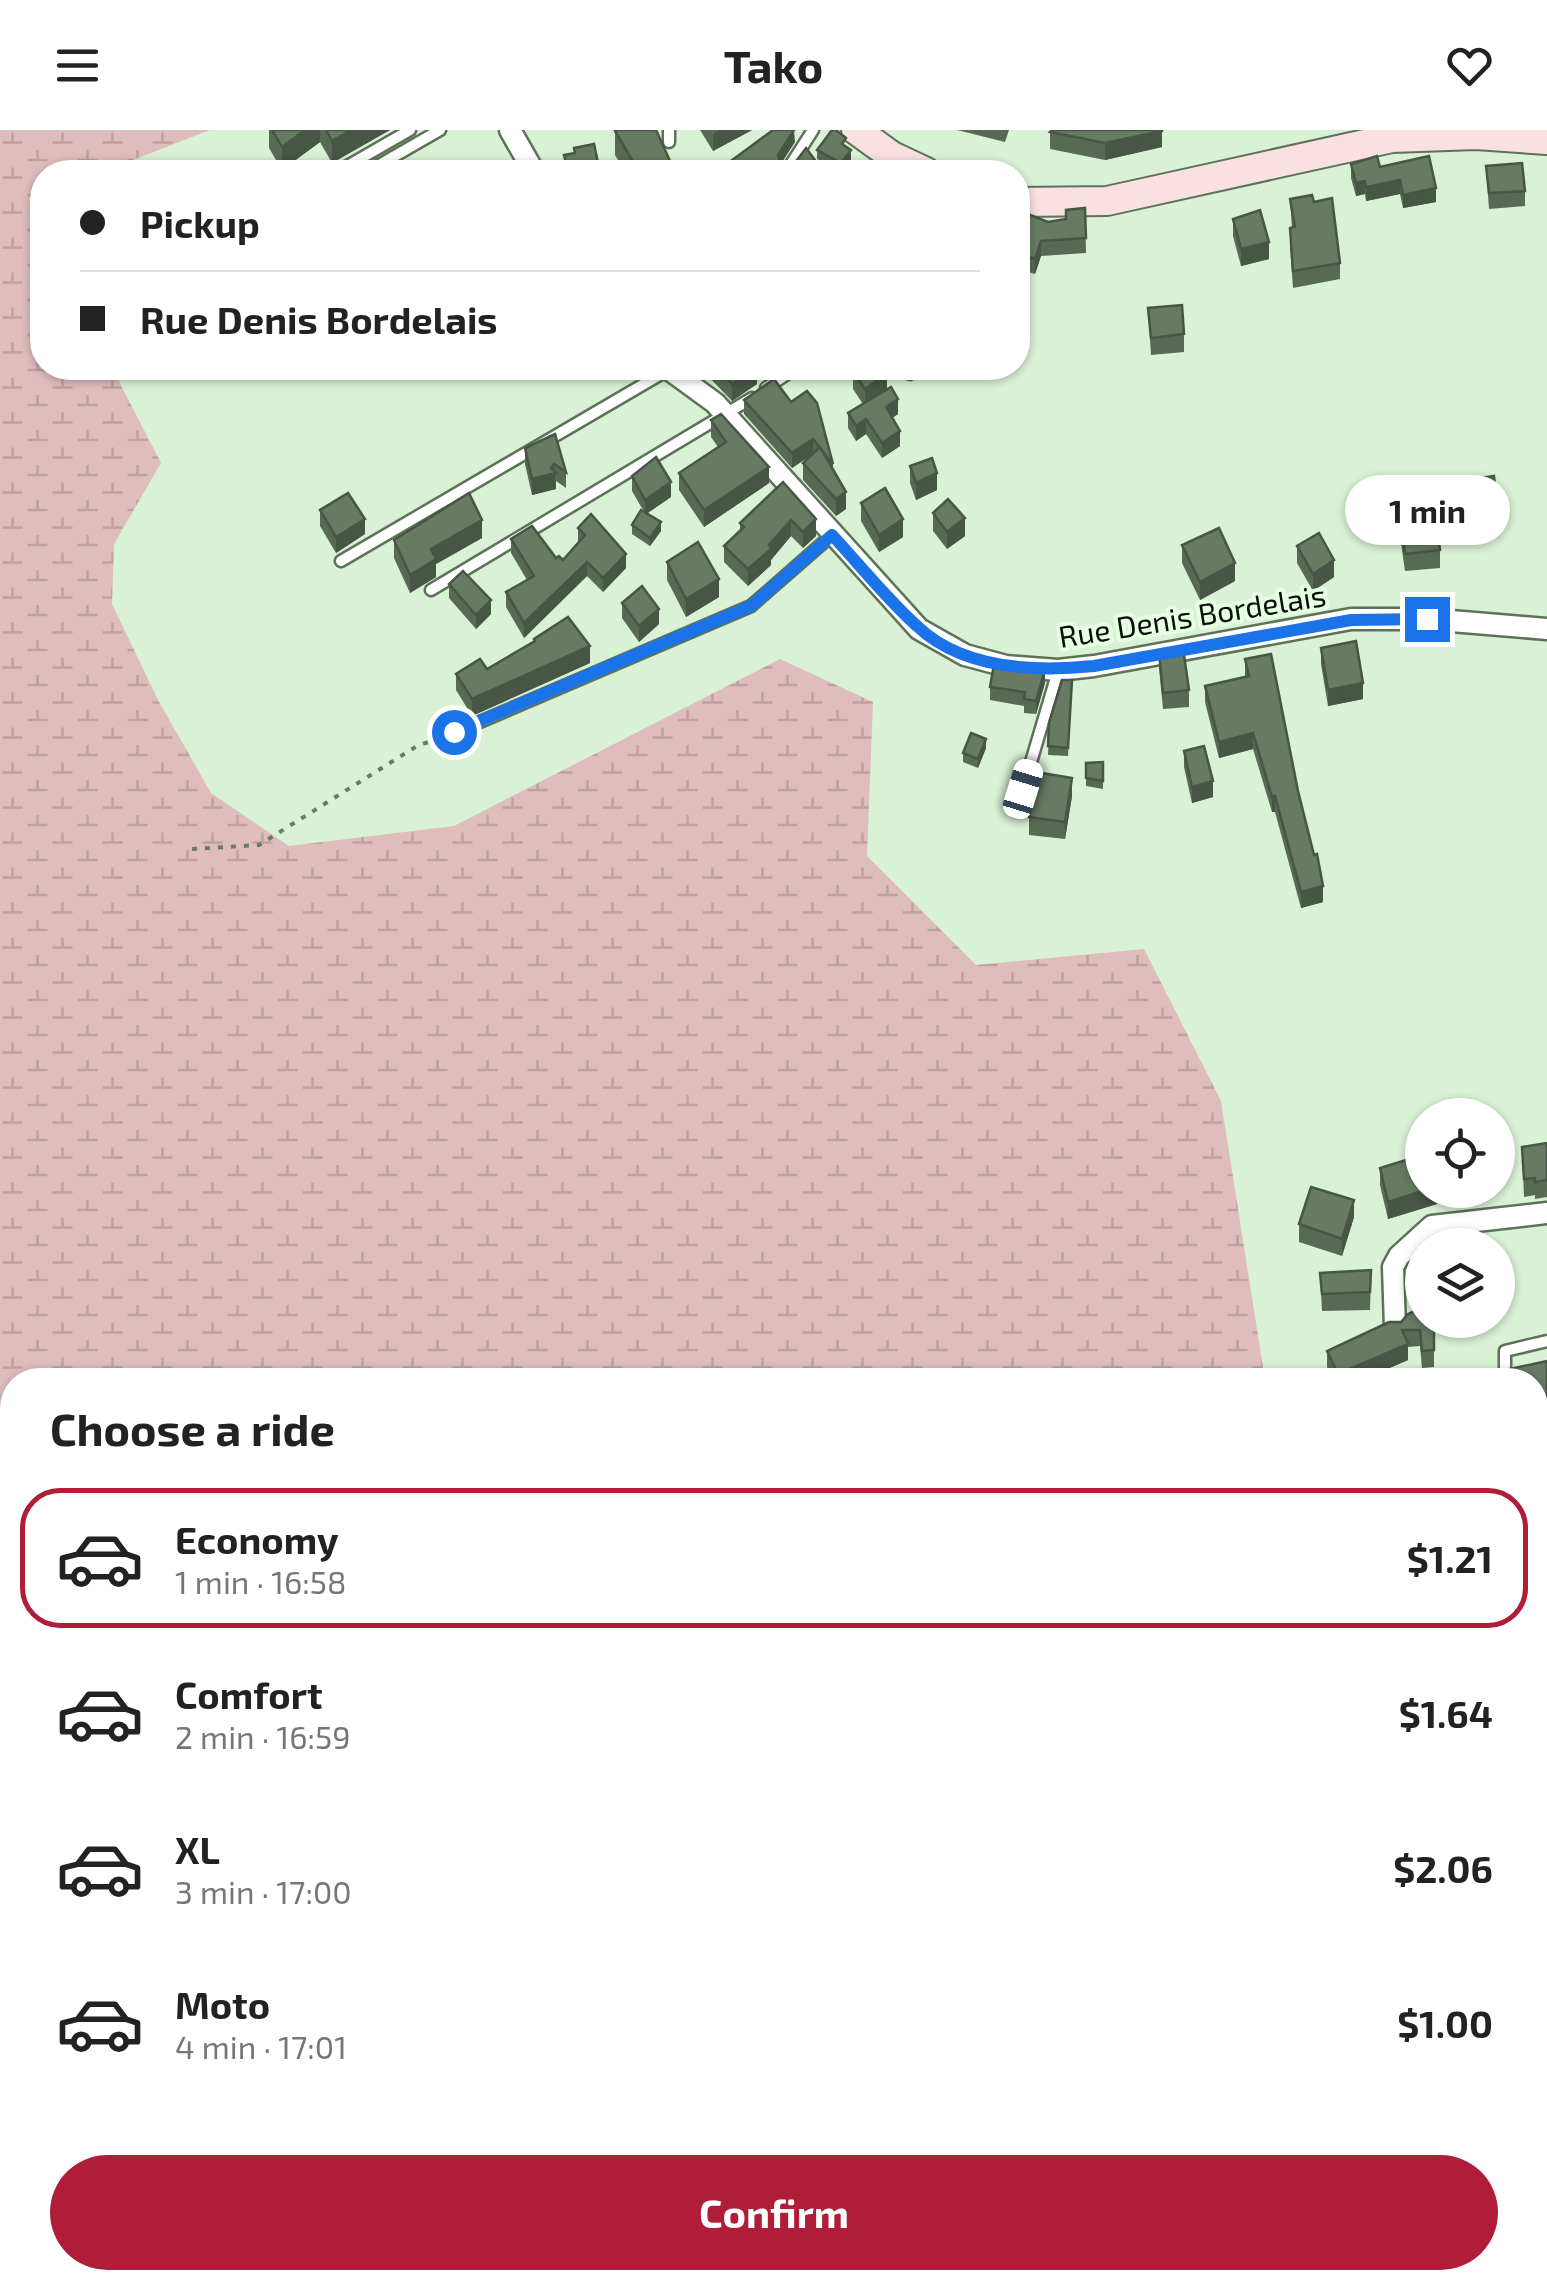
<!DOCTYPE html>
<meta charset="utf-8">
<style>
:root{--surface:#fff;--page:#f2f2f2;--text:#222;--muted:#767676;--line:#e0e0e0;--accent:#b01d38}
body{margin:0;font-family:"Exo 2",sans-serif;background:var(--page);color:var(--text);height:100vh;display:flex;flex-direction:column;font-size:38px;white-space:nowrap}
*{box-sizing:border-box;margin:0}
p{font-size:32px;color:var(--muted)}
.icon{flex:none;width:55px;height:55px;fill:none;stroke:currentColor;stroke-width:2;stroke-linecap:round;stroke-linejoin:round}
.map{position:relative;flex:1;overflow:hidden}
.drawer{position:absolute;left:0px;top:1238px;width:1548px;height:922px;display:flex;flex-direction:column;background:var(--surface);border-radius:40px 40px 0 0;box-shadow:0 2px 8px #0004}
.drawer>*{flex:none}
.hud{position:absolute;left:30px;top:30px;width:1000px;height:220px;border-radius:40px;box-shadow:0 2px 8px #0004;display:grid;align-content:center;height:220px;padding:0 50px;background:var(--surface)}
.buttons{position:absolute;left:1405px;top:968px;display:grid;gap:20px}
.buttons a{display:grid;place-items:center;width:110px;height:110px;border-radius:50%;background:var(--surface);box-shadow:0 2px 8px #0004;font-size:50px}
.end{position:absolute;width:45px;height:45px;margin:-22px;border:12px solid #1a73e8;background:#fff;box-shadow:0 0 0 5px #fff}
.from{border-radius:50%}
.bubble{position:absolute;height:70px;border-radius:35px;background:var(--surface);box-shadow:0 2px 8px #0004;font-size:32px;font-weight:700;line-height:70px;text-align:center}
.car{position:absolute;width:30px;height:60px;margin:-30px -15px;border-radius:12px;box-shadow:0 0 8px 2px #0007;background:linear-gradient(#fff 24%,#345 0 40%,#fff 0 76%,#345 0 86%,#fff 0)}
.hud b{display:flex;align-items:center;gap:35px;height:95px;font-size:38px}
.hud b+b{border-top:2px solid var(--line)}
.hud i{width:25px;height:25px;background:var(--text)}
ul{padding:0;list-style:none}
li{display:flex;align-items:center;gap:30px;height:140px;margin:0 20px 15px;padding:0 30px;border:5px solid transparent;border-radius:40px}
li div{flex:1}
li b{display:block;font-size:38px}
li em{font-style:normal;font-weight:700}
li.current{border-color:var(--accent)}
li>.icon{width:90px;height:90px;stroke-width:1.5}
h2{padding:0 50px;font-size:45px;line-height:120px}
.action{display:flex;gap:20px;margin-top:auto;padding:20px 50px}
.action a{flex:1;height:115px;border-radius:60px;background:var(--accent);color:#fff;font-size:40px;font-weight:700;line-height:115px;text-align:center}
header{display:flex;justify-content:space-between;align-items:center;height:130px;padding:0 50px;background:var(--surface);font-size:45px;font-weight:700}
.map>svg:first-child{display:block}
.wetland{fill:url(#wetland-marsh)}
.lines{fill:none;stroke-linecap:round;stroke-linejoin:round}
.service-casing{stroke:#5d7259;stroke-width:15}
.minor-casing{stroke:#5d7259;stroke-width:25}
.secondary-casing{stroke:#5d7259;stroke-width:32}
.path{stroke:#6a7a68;stroke-width:4;stroke-dasharray:5 8;stroke-linecap:butt}
.service{stroke:#fff;stroke-width:10}
.minor{stroke:#fff;stroke-width:20}
.secondary{stroke:#fae0e0;stroke-width:28}
.wall{fill:#586a54}
.shaded-wall{fill:#475645}
.building{fill:#667b62;stroke:#475645;stroke-width:2.5}
.route{stroke:#1a73e8;stroke-width:12}
.labels{text-anchor:middle;dominant-baseline:central;stroke-width:8;stroke-linejoin:round;paint-order:stroke}
.street-label{font-size:30px;fill:#070f06;stroke:#e6ffe2}
</style>
<header><svg class="icon" aria-label="menu" viewBox="0 0 24 24"><path d="M4 6h16M4 12h16M4 18h16"/></svg>Tako<svg class="icon" aria-label="heart" viewBox="0 0 24 24"><path d="M12 20l-8-8c-3-5 5-10 8-4 3-6 11-1 8 4z"/></svg></header>
<div class="map">
<svg width="1547" height="2159" viewBox="0 0 1547 2159">
<defs>
<pattern id="wetland-marsh" width="20" height="14" patternUnits="userSpaceOnUse" patternTransform="scale(2.5)"><rect width="20" height="14" fill="#dfbdbd"/><path d="M1 5h8M5 5V1M11 12h8M15 12V8" fill="none" stroke="#bea1a1"/></pattern>
</defs>
<rect width="100%" height="100%" fill="#d9f1d5"/>
<g class="wetland">
<polygon points="0,0 210,0 102,42 42,42 42,238 112,238 161,333 114,414 112,474 158,570 211,663 289,716 454,696 780,529 873,572 867,726 976,835 1144,819 1221,971 1265,1250 12,1250 12,1445 0,1448"/>
<polygon points="0,1742 12,1748 12,2148 303,2148 290,2159 0,2159"/>
<polygon points="310,2148 583,2148 575,2159 327,2159"/>
</g>
<g class="lines">
<defs>
<g id="service">
<polyline points="669,0 669,12"/>
<polyline points="337,42 410,0"/>
<polyline points="367,42 440,0"/>
<polyline points="786,42 813,0"/>
<polyline points="910,244 915,238"/>
<polyline points="766,258 796,238"/>
<polyline points="341,431 668,240"/>
<polyline points="431,460 752,268"/>
<polyline points="454,603 751,476 832,405"/>
<polyline points="1023,659 1058,541"/>
<polyline points="1505,1250 1505,1221 1547,1211"/>
<polyline points="1535,1398 1547,1418"/>
<polyline points="1121,2148 1123,2159"/>
<polyline points="1275,2148 1276,2159"/>
<polyline points="1413,2159 1417,2148"/>
</g>
<g id="minor">
<polyline points="510,0 534,42"/>
<polyline points="667,238 715,273 919,499 965,525 1006,536 1058,540 1094,536 1351,489 1427,489 1547,499"/>
<polyline points="1395,1197 1393,1137 1399,1126 1432,1096 1547,1083"/>
<polyline points="1535,1435 1547,1426"/>
<polyline points="1535,2063 1547,2070"/>
<polyline points="924,2159 925,2148"/>
</g>
<g id="secondary">
<polyline points="856,0 892,26 926,42"/>
<polyline points="1018,72 1107,71 1392,8 1476,5 1547,10"/>
</g>
</defs>
<use href="#service" class="service-casing"/>
<use href="#minor" class="minor-casing"/>
<use href="#secondary" class="secondary-casing"/>
<polyline class="path" points="192,719 259,715 417,616 440,608"/>
<use href="#service" class="service"/>
<use href="#minor" class="minor"/>
<use href="#secondary" class="secondary"/>
</g>
<g class="wall">
<polygon points="269,0 390,0 332,33 320,12 282,40 269,18"/>
<polygon points="700,0 752,0 713,21"/>
<polygon points="957,0 1009,0 1005,12"/>
<polygon points="615,1 675,42 625,42 615,25"/>
<polygon points="1050,2 1162,17 1105,30 1050,19"/>
<polygon points="846,17 851,29 841,42 817,29 817,20"/>
<polygon points="1351,34 1380,37 1436,72 1403,78 1400,64 1366,71 1365,64 1356,66 1351,48"/>
<polygon points="1486,36 1525,61 1525,76 1489,79"/>
<polygon points="1290,69 1314,72 1340,133 1340,149 1293,158 1290,115 1290,98 1292,98"/>
<polygon points="1085,78 1086,123 1041,126 1035,144 1018,139 1018,80 1048,92 1066,89"/>
<polygon points="1233,89 1269,129 1241,136 1233,106"/>
<polygon points="1148,178 1184,204 1184,222 1151,225"/>
<polygon points="703,238 757,238 757,254 732,271 703,241"/>
<polygon points="959,238 980,238 971,248"/>
<polygon points="853,242 887,259 898,284 892,288 900,316 882,328 866,304 856,311 848,298 848,283 863,274 853,259"/>
<polygon points="774,249 833,334 833,339 846,379 836,386 803,350 803,333 811,325 792,338 744,284 744,270"/>
<polygon points="711,290 769,353 704,397 679,360 679,343 718,317 711,307"/>
<polygon points="555,304 566,342 566,358 556,351 556,359 532,365 525,334 525,318"/>
<polygon points="910,336 937,360 916,370 910,353"/>
<polygon points="632,346 671,367 647,383 661,401 650,416 632,404 632,395 643,380 632,361"/>
<polygon points="783,352 816,406 803,418 791,406 771,430 771,435 748,456 724,432 724,416 740,400 740,393"/>
<polygon points="1454,352 1498,389 1498,406 1459,411 1454,370"/>
<polygon points="861,373 903,407 879,422 861,391"/>
<polygon points="320,380 365,404 336,423 320,396"/>
<polygon points="933,383 965,406 947,419 933,401"/>
<polygon points="1401,395 1440,420 1440,438 1405,441 1401,413"/>
<polygon points="578,398 626,438 603,462 587,446 524,508 506,477 506,462 527,450 511,423 511,409 556,428 563,430 578,413"/>
<polygon points="482,408 436,434 436,447 410,463 394,428 394,410"/>
<polygon points="1182,415 1235,451 1200,470 1182,433"/>
<polygon points="1297,416 1334,447 1313,461 1297,433"/>
<polygon points="667,432 719,467 686,487 667,450"/>
<polygon points="449,454 491,484 476,499 449,468"/>
<polygon points="622,473 659,494 639,512 622,488"/>
<polygon points="534,509 590,533 472,586 456,560 456,544 487,539 534,512"/>
<polygon points="1321,518 1363,569 1328,576 1321,534"/>
<polygon points="1159,522 1189,560 1189,577 1163,579 1159,538"/>
<polygon points="1245,529 1298,661 1323,772 1301,778 1275,682 1272,682 1253,619 1219,628 1205,572 1205,556 1245,547"/>
<polygon points="1072,550 1068,626 1048,625 1049,593"/>
<polygon points="1045,553 1036,584 1024,583 1024,576 990,570 990,557"/>
<polygon points="986,618 978,638 963,632 963,623"/>
<polygon points="1184,621 1213,667 1192,673 1184,637"/>
<polygon points="1103,632 1103,659 1086,656 1086,633"/>
<polygon points="1072,666 1065,709 1029,705 1029,687"/>
<polygon points="1547,1013 1547,1067 1535,1069 1535,1065 1524,1067 1522,1017"/>
<polygon points="1380,1038 1437,1060 1437,1074 1388,1089 1380,1055"/>
<polygon points="1354,1087 1342,1126 1299,1112 1299,1094"/>
<polygon points="1371,1140 1370,1180 1322,1181 1320,1143"/>
<polygon points="1417,1160 1422,1190 1463,1190 1463,1198 1434,1199 1434,1237 1422,1238 1420,1216 1408,1217 1408,1230 1362,1250 1333,1250 1327,1237 1327,1221 1401,1192 1417,1179"/>
<polygon points="1547,1231 1547,1387 1535,1350 1535,1250 1510,1250 1510,1239"/>
<polygon points="12,1541 12,1615 2,1613 2,1587"/>
<polygon points="1547,1554 1547,1584 1538,1568 1538,1559"/>
<polygon points="12,1676 12,1726 4,1727 1,1695 1,1677"/>
<polygon points="1547,1948 1547,2039 1535,2015 1535,1950"/>
</g>
<g class="shaded-wall">
<polygon points="305,0 320,0 320,12 282,40 282,17"/>
<polygon points="351,0 390,0 332,33 332,11"/>
<polygon points="720,0 752,0 713,21 713,4"/>
<polygon points="794,0 795,12 779,37 781,36 781,42 770,42 778,25"/>
<polygon points="1162,1 1162,17 1105,30 1105,13"/>
<polygon points="851,20 851,29 841,42 841,33"/>
<polygon points="1400,50 1400,64 1366,71 1366,57"/>
<polygon points="1365,51 1365,64 1356,66 1356,53"/>
<polygon points="1436,58 1436,72 1403,78 1403,65"/>
<polygon points="1041,111 1041,126 1035,144 1035,129"/>
<polygon points="1269,112 1269,129 1241,136 1241,119"/>
<polygon points="756,238 757,238 757,254 732,271 732,254"/>
<polygon points="971,238 980,238 971,248"/>
<polygon points="887,243 887,259 865,276 865,259"/>
<polygon points="898,269 898,284 886,292 886,277"/>
<polygon points="866,289 866,304 856,311 856,296"/>
<polygon points="900,301 900,316 882,328 882,313"/>
<polygon points="813,309 813,324 792,338 792,323"/>
<polygon points="554,334 556,359 532,365 532,349"/>
<polygon points="769,337 769,353 704,397 704,380"/>
<polygon points="937,343 937,360 916,370 916,353"/>
<polygon points="671,352 671,367 645,385 645,370"/>
<polygon points="846,362 846,379 836,386 836,369"/>
<polygon points="965,388 965,406 947,419 947,402"/>
<polygon points="365,389 365,404 336,423 336,407"/>
<polygon points="816,389 816,406 803,418 803,402"/>
<polygon points="903,389 903,407 879,422 879,405"/>
<polygon points="482,390 482,408 436,434 436,447 410,463 410,445 431,419"/>
<polygon points="791,390 791,406 771,430 771,435 748,456 748,439"/>
<polygon points="661,392 661,401 650,416 650,408"/>
<polygon points="626,424 626,438 603,462 603,448"/>
<polygon points="1334,430 1334,447 1313,461 1313,444"/>
<polygon points="587,432 587,446 524,508 524,493"/>
<polygon points="1235,433 1235,451 1200,470 1200,452"/>
<polygon points="719,449 719,467 686,487 686,469"/>
<polygon points="491,470 491,484 476,499 476,485"/>
<polygon points="659,479 659,494 639,512 639,496"/>
<polygon points="590,516 590,533 472,586 472,569"/>
<polygon points="1045,539 1045,553 1036,584 1036,571"/>
<polygon points="1363,553 1363,569 1328,576 1328,560"/>
<polygon points="1253,603 1253,619 1219,628 1219,612"/>
<polygon points="986,609 986,618 978,638 978,629"/>
<polygon points="1072,648 1072,666 1065,709 1065,692"/>
<polygon points="1213,651 1213,667 1192,673 1192,657"/>
<polygon points="1275,666 1275,682 1272,682 1272,667"/>
<polygon points="1323,756 1323,772 1301,778 1301,762"/>
<polygon points="1426,1060 1437,1060 1437,1074 1388,1089 1388,1072"/>
<polygon points="1354,1070 1354,1087 1342,1126 1342,1109"/>
<polygon points="1408,1214 1408,1230 1362,1250 1338,1250 1338,1244"/>
<polygon points="1542,1627 1542,1645 1535,1649 1535,1632"/>
<polygon points="12,1657 12,1666 0,1670 0,1662"/>
</g>
<g class="building">
<polygon points="272,0 305,0 282,17"/>
<polygon points="326,0 351,0 332,11"/>
<polygon points="616,0 656,0 675,42 639,42 615,1"/>
<polygon points="773,0 794,0 778,25 781,36 770,42 722,42 720,39"/>
<polygon points="832,0 836,0 846,8 842,14 851,20 841,33 817,20"/>
<polygon points="1052,0 1162,0 1162,1 1105,13 1050,2"/>
<polygon points="594,14 600,42 547,42 566,33 564,25 575,23 574,18"/>
<polygon points="806,18 820,37 816,42 788,42"/>
<polygon points="1377,26 1380,37 1429,26 1436,58 1403,65 1400,50 1366,57 1365,51 1356,53 1351,34"/>
<polygon points="1522,33 1525,61 1489,63 1486,36"/>
<polygon points="1312,65 1314,72 1332,68 1340,133 1293,141 1290,98 1295,97 1290,69"/>
<polygon points="1085,78 1086,108 1041,111 1035,129 1018,124 1018,80 1048,92 1066,89 1066,80"/>
<polygon points="1260,80 1269,112 1241,119 1233,89"/>
<polygon points="1182,175 1184,204 1151,208 1148,178"/>
<polygon points="717,238 756,238 732,254"/>
<polygon points="859,238 883,238 887,243 865,259 853,242"/>
<polygon points="774,249 791,272 807,261 817,273 833,334 813,309 792,323 744,270"/>
<polygon points="891,257 898,269 886,277 900,301 882,313 866,289 856,296 848,283"/>
<polygon points="721,284 769,337 704,380 679,343 726,312 711,290"/>
<polygon points="555,304 566,342 554,334 551,338 556,343 532,349 525,318"/>
<polygon points="820,317 846,362 836,369 803,333"/>
<polygon points="656,327 671,352 645,370 632,346"/>
<polygon points="932,328 937,343 916,353 910,336"/>
<polygon points="1494,346 1498,389 1459,393 1454,352"/>
<polygon points="783,352 816,389 803,402 791,390 769,415 771,419 748,439 724,416 744,397 740,393"/>
<polygon points="885,358 903,389 879,405 861,373"/>
<polygon points="348,363 365,389 336,407 320,380"/>
<polygon points="469,363 482,390 431,419 436,429 410,445 394,410"/>
<polygon points="948,369 965,388 947,402 933,383"/>
<polygon points="641,380 661,392 650,408 632,395"/>
<polygon points="591,384 626,424 603,448 587,432 524,493 506,462 534,446 511,409 532,396 556,428 559,426 563,430 585,405 578,398"/>
<polygon points="1437,392 1440,420 1405,424 1401,395"/>
<polygon points="1219,398 1235,433 1200,452 1182,415"/>
<polygon points="1319,403 1334,430 1313,444 1297,416"/>
<polygon points="698,412 719,449 686,469 667,432"/>
<polygon points="463,441 491,470 476,485 449,454"/>
<polygon points="642,456 659,479 639,496 622,473"/>
<polygon points="568,487 590,516 472,569 456,544 480,529 487,539 535,511 534,509"/>
<polygon points="1356,511 1363,553 1328,560 1321,518"/>
<polygon points="1183,518 1189,560 1163,563 1159,522"/>
<polygon points="1271,524 1298,661 1314,725 1317,724 1323,756 1301,762 1275,666 1272,667 1253,603 1219,612 1205,556 1249,546 1245,529"/>
<polygon points="994,534 1045,539 1036,571 1024,569 1025,562 990,557"/>
<polygon points="1062,550 1072,550 1068,618 1048,616 1049,593"/>
<polygon points="971,603 986,609 978,629 963,623"/>
<polygon points="1204,616 1213,651 1192,657 1184,621"/>
<polygon points="1103,632 1103,651 1086,648 1086,633"/>
<polygon points="1036,642 1072,648 1065,692 1029,687"/>
<polygon points="1547,1013 1547,1050 1535,1052 1535,1048 1524,1049 1522,1017"/>
<polygon points="1422,1025 1422,1060 1426,1060 1388,1072 1380,1038"/>
<polygon points="1311,1057 1354,1070 1342,1109 1299,1094"/>
<polygon points="1371,1140 1370,1162 1322,1164 1320,1143"/>
<polygon points="1422,1159 1422,1190 1434,1190 1434,1220 1422,1221 1420,1200 1402,1200 1408,1214 1338,1244 1327,1221 1389,1192 1401,1192 1408,1184 1419,1179 1417,1160"/>
<polygon points="1547,1231 1547,1352 1535,1315 1535,1250 1514,1250 1510,1239"/>
<polygon points="8,1540 12,1541 12,1589 2,1587"/>
<polygon points="1547,1554 1547,1575 1538,1559"/>
<polygon points="1535,1614 1542,1627 1535,1632"/>
<polygon points="12,1636 12,1657 0,1662 0,1640"/>
<polygon points="12,1676 12,1708 4,1709 1,1677"/>
<polygon points="1545,1944 1547,1948 1547,2021 1535,1997 1535,1950"/>
<polygon points="1535,2064 1547,2075 1547,2159 1427,2159 1430,2148 1535,2148"/>
<polygon points="745,2148 784,2148 784,2159 747,2159"/>
<polygon points="814,2148 892,2148 893,2159 815,2159"/>
<polygon points="1078,2148 1093,2148 1093,2157 1100,2159 1077,2159"/>
<polygon points="1132,2148 1185,2148 1187,2159 1135,2159"/>
<polygon points="1216,2148 1253,2148 1254,2152 1250,2153 1250,2159 1217,2159"/>
<polygon points="1311,2148 1383,2148 1384,2159 1312,2159"/>
</g>
<g class="lines">
<path class="route" d="M454 602 751 476 832 405C860 435 886 468 917 496 963 540 1035 542 1094 536L1351 490 1427 489"/>
</g>
<g class="labels">
<g class="street-label">
<text transform="translate(1192 485) rotate(-9)">Rue Denis Bordelais</text>
</g>
</g>
</svg>
<div class="buttons">
<a><svg class="icon" aria-label="locate" viewBox="0 0 24 24"><circle cx="12" cy="12" r="6"/><path d="M12 2v4M12 18v4M2 12h4M18 12h4"/></svg></a>
<a><svg class="icon" aria-label="layers" viewBox="0 0 24 24"><path d="M12 4l9 5-9 5-9-5zM3 14l9 5 9-5"/></svg></a>
</div>
<i class="end from" style="left:454px;top:602px"></i>
<i class="end" style="left:1427px;top:489px"></i>
<div class="bubble" style="left:1345px;top:345px;width:165px">1 min</div>
<i class="car" style="left:1023px;top:659px;rotate:17deg"></i>
<div class="hud">
<b><i class="from"></i>Pickup</b>
<b><i></i>Rue Denis Bordelais</b>
</div>
<section class="drawer">
<h2>Choose a ride</h2>
<ul>
<li class="current"><svg class="icon" aria-label="car" viewBox="0 0 24 24"><path d="M5 17H2v-5l4-1 3-4h7l3 4 3 1v5h-3M9 17h6M6 11h13"/><circle cx="7" cy="17" r="2"/><circle cx="17" cy="17" r="2"/></svg><div><b>Economy</b><p>1 min · 16:58</p></div><em>$1.21</em></li>
<li><svg class="icon" aria-label="car" viewBox="0 0 24 24"><path d="M5 17H2v-5l4-1 3-4h7l3 4 3 1v5h-3M9 17h6M6 11h13"/><circle cx="7" cy="17" r="2"/><circle cx="17" cy="17" r="2"/></svg><div><b>Comfort</b><p>2 min · 16:59</p></div><em>$1.64</em></li>
<li><svg class="icon" aria-label="car" viewBox="0 0 24 24"><path d="M5 17H2v-5l4-1 3-4h7l3 4 3 1v5h-3M9 17h6M6 11h13"/><circle cx="7" cy="17" r="2"/><circle cx="17" cy="17" r="2"/></svg><div><b>XL</b><p>3 min · 17:00</p></div><em>$2.06</em></li>
<li><svg class="icon" aria-label="car" viewBox="0 0 24 24"><path d="M5 17H2v-5l4-1 3-4h7l3 4 3 1v5h-3M9 17h6M6 11h13"/><circle cx="7" cy="17" r="2"/><circle cx="17" cy="17" r="2"/></svg><div><b>Moto</b><p>4 min · 17:01</p></div><em>$1.00</em></li>
</ul>
<div class="action"><a>Confirm</a></div>
</section>
</div>
